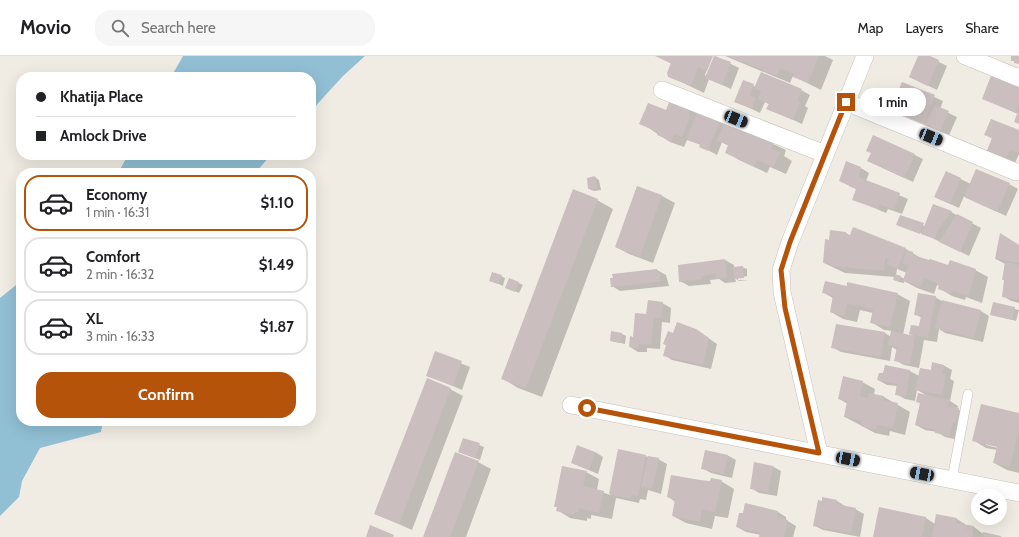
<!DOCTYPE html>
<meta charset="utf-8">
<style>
:root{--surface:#fff;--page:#f6f6f6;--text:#202124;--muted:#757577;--line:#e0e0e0;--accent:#b45309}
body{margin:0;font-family:Cabin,sans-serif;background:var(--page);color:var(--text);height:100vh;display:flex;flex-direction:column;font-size:15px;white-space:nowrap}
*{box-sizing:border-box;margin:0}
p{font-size:13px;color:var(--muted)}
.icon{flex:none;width:22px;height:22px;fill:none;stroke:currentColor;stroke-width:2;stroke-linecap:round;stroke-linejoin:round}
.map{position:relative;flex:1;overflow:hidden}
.side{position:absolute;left:16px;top:112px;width:300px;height:258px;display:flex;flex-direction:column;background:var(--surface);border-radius:16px;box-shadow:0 4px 16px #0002}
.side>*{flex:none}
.guide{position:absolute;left:16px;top:16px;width:300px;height:88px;border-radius:16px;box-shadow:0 4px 16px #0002;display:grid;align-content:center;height:88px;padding:0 20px;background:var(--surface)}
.fabs{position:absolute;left:971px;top:433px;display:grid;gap:8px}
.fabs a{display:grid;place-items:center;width:36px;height:36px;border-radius:50%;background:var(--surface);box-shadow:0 4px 16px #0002;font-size:20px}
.end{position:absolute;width:18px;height:18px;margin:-9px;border:5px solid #b45309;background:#fff;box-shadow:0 0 0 2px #fff}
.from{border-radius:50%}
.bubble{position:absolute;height:28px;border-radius:14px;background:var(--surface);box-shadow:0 4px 16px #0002;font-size:13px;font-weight:700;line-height:28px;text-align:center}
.car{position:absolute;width:12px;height:24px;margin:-12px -6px;border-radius:5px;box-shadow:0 0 3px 1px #0007;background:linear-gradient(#222 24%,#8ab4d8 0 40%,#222 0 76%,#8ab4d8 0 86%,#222 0)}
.guide b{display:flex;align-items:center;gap:14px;height:38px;font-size:15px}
.guide b+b{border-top:1px solid var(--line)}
.guide i{width:10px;height:10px;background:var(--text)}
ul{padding:7px 0 0;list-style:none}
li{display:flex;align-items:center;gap:12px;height:56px;margin:0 8px 6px;padding:0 12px;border:2px solid var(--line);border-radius:16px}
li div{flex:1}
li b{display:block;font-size:15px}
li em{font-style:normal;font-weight:700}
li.selected{border-color:var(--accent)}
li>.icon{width:36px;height:36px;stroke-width:1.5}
.action{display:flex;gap:8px;margin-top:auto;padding:8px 20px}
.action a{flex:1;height:46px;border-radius:16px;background:var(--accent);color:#fff;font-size:16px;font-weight:700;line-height:46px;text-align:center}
header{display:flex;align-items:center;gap:24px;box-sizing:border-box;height:56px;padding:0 20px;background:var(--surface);border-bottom:1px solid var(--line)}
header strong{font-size:19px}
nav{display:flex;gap:22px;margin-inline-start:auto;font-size:14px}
.search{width:280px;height:36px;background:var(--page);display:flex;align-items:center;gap:10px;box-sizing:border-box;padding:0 14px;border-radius:16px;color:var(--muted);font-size:15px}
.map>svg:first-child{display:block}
.water{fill:#91bfd4}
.shadow{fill:#0003;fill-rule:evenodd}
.building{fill:#cabebe}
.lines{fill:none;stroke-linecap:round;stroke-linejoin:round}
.lane-casing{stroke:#c5c1b8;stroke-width:10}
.street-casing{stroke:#c5c1b8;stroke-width:18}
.lane{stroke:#fff;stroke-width:9}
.street{stroke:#fff;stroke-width:17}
.route{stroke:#b45309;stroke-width:5}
</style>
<header>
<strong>Movio</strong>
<div class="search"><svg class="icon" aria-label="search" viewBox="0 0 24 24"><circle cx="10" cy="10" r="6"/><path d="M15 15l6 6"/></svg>Search here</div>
<nav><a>Map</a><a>Layers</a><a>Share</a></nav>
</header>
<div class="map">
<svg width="1019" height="481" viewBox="0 0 1019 481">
<rect width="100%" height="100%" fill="#f1ece3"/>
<g class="water">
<polygon points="183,0 365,0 343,20 311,55 311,21 171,21"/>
<polygon points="128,99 271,99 255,117 118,117"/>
<polygon points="21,225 21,365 103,365 101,376 40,392 22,425 19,441 0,460 0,242"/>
</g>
<g class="shadow">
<polygon points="656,0 712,0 705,19 706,20 715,0 739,12 731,33 709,23 704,37 669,20 672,8"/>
<polygon points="725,0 825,0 833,4 821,34 793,20 790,27"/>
<polygon points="919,0 927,0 947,10 937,34 910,21"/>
<polygon points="744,25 756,31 801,34 810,39 805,50 808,52 802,68 767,52 769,48 765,46 760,57 735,45"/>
<polygon points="903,27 943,45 940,53 957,61 947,84 926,69 888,52"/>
<polygon points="1019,29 1019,68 1018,58 983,42"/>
<polygon points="673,41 786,94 784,100 792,105 786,118 770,111 767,117 739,104 727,96 729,90 722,86 717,99 700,90 701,89 687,84 684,91 670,86 641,67 667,56"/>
<polygon points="1019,75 1019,98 1014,109 995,102 993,83 986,79"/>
<polygon points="874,80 923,103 913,126 868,105 872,97"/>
<polygon points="861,112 869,117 866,125 908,143 902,158 888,153 886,157 853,143 857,133 849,130"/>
<polygon points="946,116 971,128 1009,128 1018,133 1006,160 964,140 959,152 935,141"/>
<polygon points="595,121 599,124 601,134 594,135 589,133"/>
<polygon points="637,131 662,140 675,147 653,207 629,198 616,191"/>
<polygon points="597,144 613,153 542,341 518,332 502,322"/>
<polygon points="934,149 951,156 981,172 969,200 924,178 897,169 926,170"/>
<path d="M854 172 906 193 924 204 949 210 975 214 988 221 982 247 966 241 965 244 952 240 939 232 940 230 937 229 934 238 917 232 904 225V227L899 226 895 224V221L845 217 824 207 830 185 846 177 851 180ZM897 213 907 217 905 223 896 219Z"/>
<polygon points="1019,189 1019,247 1011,245 1003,240 1005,224 1005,208 996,203"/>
<polygon points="725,204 734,209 734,212 742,211 747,213 747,220 738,222 738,224 748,224 739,225 735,222 736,226 725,227 719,223 710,224 711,228 689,230 680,225"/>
<polygon points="657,214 666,219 669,230 620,235 612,230"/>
<polygon points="501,220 505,222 503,230 490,224"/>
<polygon points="510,223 523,229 519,237 510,233"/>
<polygon points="849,231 897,238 910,245 903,279 915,281 910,278 920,271 922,262 915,258 935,241 942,245 981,255 989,260 983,286 945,277 939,273 937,286 924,284 919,312 904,309 895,304 897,294 892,291 890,305 841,296 832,291 837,269 885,277 891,281 892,275 884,274 871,266 873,257 860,254 857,266 843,263 831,256 833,242 824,237"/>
<polygon points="662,247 671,252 670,267 662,266 660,293 647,292 647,296 638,296 630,291 647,259"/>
<polygon points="994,247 1019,254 1016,265 991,258"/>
<polygon points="695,273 717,288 711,313 672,304 664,299 674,278"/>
<polygon points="622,278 626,280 625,288 611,285"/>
<polygon points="435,297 470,311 462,334 427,319"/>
<polygon points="943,309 952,314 950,323 954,325 950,345 958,350 957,353 967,358 959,384 945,381 937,376 925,374 916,369 921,347 918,346 926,339 917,334 915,345 905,343 896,338 897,330 887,329 878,324 884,319 886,311 910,315 919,320"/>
<polygon points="862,326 875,333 874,339 884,341 910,356 905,379 890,375 889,380 875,377 845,361 848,348 839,343"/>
<polygon points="450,333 463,340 412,474 376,458"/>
<path d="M1019 358V417L1007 414 994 407 997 394 986 392 973 384ZM986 387 1002 391V393L986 389Z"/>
<polygon points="464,383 484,391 480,404 459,396"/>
<polygon points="619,394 658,403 667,408 661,438 648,434 646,444 640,443 639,447 616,442 612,463 591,459 591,463 587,462 587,465 570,462 557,454 558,452 555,450 586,416 599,423 597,434 610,439"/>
<polygon points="595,396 603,401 598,418 572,407"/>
<polygon points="727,399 736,404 732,422 711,417 702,412"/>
<polygon points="478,406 491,413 466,481 424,481"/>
<polygon points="772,410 781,415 777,440 759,437 751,432"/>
<polygon points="721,425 734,433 728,462 715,460 712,473 686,467 673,460 676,446 668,441"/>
<polygon points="837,445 845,450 845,451 855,453 864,458 860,481 823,474 815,470"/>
<polygon points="745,449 778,456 786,461 786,464 796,470 793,481 761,481 761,479 746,476 737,471 743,458"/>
<polygon points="926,462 935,468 957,463 965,468 965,469 974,471 982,477 999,481 874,481"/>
</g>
<g class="building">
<polygon points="655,0 713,0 707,15 698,11 691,30 668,21 667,17 671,7"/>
<polygon points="714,0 731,6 722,29 705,22"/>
<polygon points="728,0 819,0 808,27 793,21 794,18 780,12 777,20"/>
<polygon points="918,0 930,0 939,4 928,30 909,21"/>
<polygon points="1011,0 1019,0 1019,8 1014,7 1014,5 1011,5"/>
<polygon points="761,16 802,33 797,45 800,46 793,64 766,53 769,48 758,43 761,35 754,32"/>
<polygon points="992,17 1019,28 1019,48 1016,57 982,43"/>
<polygon points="743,24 754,28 750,39 756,42 752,53 734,46"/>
<polygon points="902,26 935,39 924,68 887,53 895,34 898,35"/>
<polygon points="672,39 693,48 689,56 690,61 682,81 674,78 671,85 657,79 658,76 639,68 648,47 666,54"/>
<polygon points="935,49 949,55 938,80 922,73"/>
<polygon points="699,50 722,59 708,95 699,91 700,88 687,83"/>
<polygon points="1019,53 1019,68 1014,66"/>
<polygon points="991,63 1019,74 1019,97 1010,94 1005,105 986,97 992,82 984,79"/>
<polygon points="725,66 774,85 771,93 780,96 773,111 757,104 754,110 725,97 728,89 717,85"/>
<polygon points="873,79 915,98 904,122 867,105 871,97 866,95"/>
<polygon points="846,105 861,111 858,121 900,137 894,154 879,148 878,153 852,144 856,133 839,125"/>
<polygon points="976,113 1010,127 997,156 964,141"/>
<polygon points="946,115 961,122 950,148 934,141"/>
<polygon points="595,120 597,132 588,133 587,122"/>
<polygon points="637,130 662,139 640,201 615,191"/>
<polygon points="573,133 598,143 526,332 501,323"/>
<polygon points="933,148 952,155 938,174 935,183 921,178"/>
<polygon points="957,158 973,166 960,196 939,186"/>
<polygon points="900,159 924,167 920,178 896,169"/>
<polygon points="853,171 906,192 898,213 887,208 889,203 885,202 884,215 831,210 831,208 823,207 825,183 829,184 830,174 846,176 846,179 850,179"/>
<polygon points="1000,177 1019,189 1019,207 995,203"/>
<polygon points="907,194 913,196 913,199 929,204 930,203 948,209 950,204 976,213 969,240 953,235 952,238 938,233 939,228 924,222 921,231 903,225 908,209 902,207"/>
<polygon points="725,203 727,221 716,223 715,218 702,220 702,223 679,226 678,209"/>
<polygon points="1005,206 1019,209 1019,244 1002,241 1004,224 1002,224"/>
<polygon points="743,210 744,222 734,223 733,211"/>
<polygon points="657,213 658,217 660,217 660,226 611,231 610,222 613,222 612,218"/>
<polygon points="492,216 502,219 498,228 489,225"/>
<polygon points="895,218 901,220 900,226 893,224"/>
<polygon points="509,222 519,226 515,236 505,232"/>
<polygon points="825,225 847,230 847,226 898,237 890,271 870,267 873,253 847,247 844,260 830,256 833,239 822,237"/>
<polygon points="918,237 936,240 928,282 909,278 911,269 919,270 921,260 914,259"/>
<polygon points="648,244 663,246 661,262 654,262 651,289 639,288 638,292 629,291 630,280 633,281 635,257 646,258"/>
<polygon points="942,244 981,254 974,282 935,272"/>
<polygon points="993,246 1015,251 1012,264 990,259"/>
<polygon points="677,266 696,273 709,282 703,309 663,300 666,289 663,288 668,275 673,277"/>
<polygon points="836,268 885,276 881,301 831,292"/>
<polygon points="611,275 622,277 621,287 610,285"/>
<polygon points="891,275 915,280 910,308 894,305 897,291 888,289"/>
<polygon points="435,295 462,305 453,330 426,320"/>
<polygon points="932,306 944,309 942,318 946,319 942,339 915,334 920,312 931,314"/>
<polygon points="885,309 910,314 906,341 895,339 897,328 877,324 879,317 883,317"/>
<polygon points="843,320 863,325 860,340 868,342 869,337 884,340 883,344 898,347 893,372 877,369 876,374 861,370 862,365 844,361 847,345 838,343"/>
<polygon points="427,322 451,332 399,468 374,458"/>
<polygon points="918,337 950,344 948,350 959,352 956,367 953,366 950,380 935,377 936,374 915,369 920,347 916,346"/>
<polygon points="981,348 1019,357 1019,373 1010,411 993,407 997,391 972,385"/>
<polygon points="463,382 480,387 475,402 458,396"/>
<polygon points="577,389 595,396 589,414 571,407"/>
<polygon points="618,393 646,399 638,440 631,439 631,443 609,438"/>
<polygon points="705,394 728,399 724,418 701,413"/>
<polygon points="455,396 479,405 450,481 423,481"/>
<polygon points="648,400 659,402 652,433 641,431"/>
<polygon points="754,406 773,410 768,436 750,433"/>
<polygon points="562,410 587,415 583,430 604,435 599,457 579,452 578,456 575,456 574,459 556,455 557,451 554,451"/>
<polygon points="671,419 700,424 710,425 711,422 722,424 715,456 702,453 700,466 672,460 675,443 667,441"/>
<polygon points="822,441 837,444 836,448 856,452 851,477 813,470 818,444 822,445"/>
<polygon points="745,447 778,455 777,461 788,464 784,481 759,481 760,477 736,471 739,457 743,457"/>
<polygon points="879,451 926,461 922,481 873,481"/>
<polygon points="936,458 957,462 956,467 974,470 972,481 932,481"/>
<polygon points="370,469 394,479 393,481 366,481"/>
<polygon points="983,476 1001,480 1001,481 982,481"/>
</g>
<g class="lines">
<defs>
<polyline id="lane" points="952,423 968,338"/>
<g id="street">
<polyline points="965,0 1019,22"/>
<polyline points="662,34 825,98"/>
<polyline points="846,46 1016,116"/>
<polyline points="571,349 1019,437"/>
<polyline points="819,397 782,236 781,214 790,186 865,0"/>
</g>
</defs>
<use href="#lane" class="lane-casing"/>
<use href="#street" class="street-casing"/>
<use href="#lane" class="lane"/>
<use href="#street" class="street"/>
</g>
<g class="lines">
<polyline class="route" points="587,352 819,397 785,252 781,214 790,186 846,46"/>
</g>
</svg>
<div class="fabs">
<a><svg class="icon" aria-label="layers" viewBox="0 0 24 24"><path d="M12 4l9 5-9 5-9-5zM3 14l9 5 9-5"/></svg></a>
</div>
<i class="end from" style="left:587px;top:352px"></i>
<i class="end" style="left:846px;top:46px"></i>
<div class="bubble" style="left:860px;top:32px;width:66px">1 min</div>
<i class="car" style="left:736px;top:63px;rotate:112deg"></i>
<i class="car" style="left:931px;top:81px;rotate:112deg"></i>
<i class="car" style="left:848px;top:403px;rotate:101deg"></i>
<i class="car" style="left:922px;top:418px;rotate:281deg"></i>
<div class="guide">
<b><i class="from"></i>Khatija Place</b>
<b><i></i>Amlock Drive</b>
</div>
<section class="side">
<ul>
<li class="selected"><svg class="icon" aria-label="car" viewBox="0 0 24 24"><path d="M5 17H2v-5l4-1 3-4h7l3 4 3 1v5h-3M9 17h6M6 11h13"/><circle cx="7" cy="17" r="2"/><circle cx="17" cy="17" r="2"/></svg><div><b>Economy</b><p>1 min · 16:31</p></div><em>$1.10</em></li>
<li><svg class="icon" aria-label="car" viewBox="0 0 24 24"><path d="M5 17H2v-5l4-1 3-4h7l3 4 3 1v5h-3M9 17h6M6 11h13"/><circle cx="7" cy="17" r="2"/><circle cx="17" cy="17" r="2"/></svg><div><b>Comfort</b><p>2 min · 16:32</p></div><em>$1.49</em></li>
<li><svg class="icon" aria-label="car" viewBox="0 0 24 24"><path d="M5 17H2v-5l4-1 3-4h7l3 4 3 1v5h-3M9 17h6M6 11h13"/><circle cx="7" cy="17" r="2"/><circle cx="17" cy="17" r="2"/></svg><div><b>XL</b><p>3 min · 16:33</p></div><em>$1.87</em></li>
</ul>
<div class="action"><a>Confirm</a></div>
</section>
</div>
